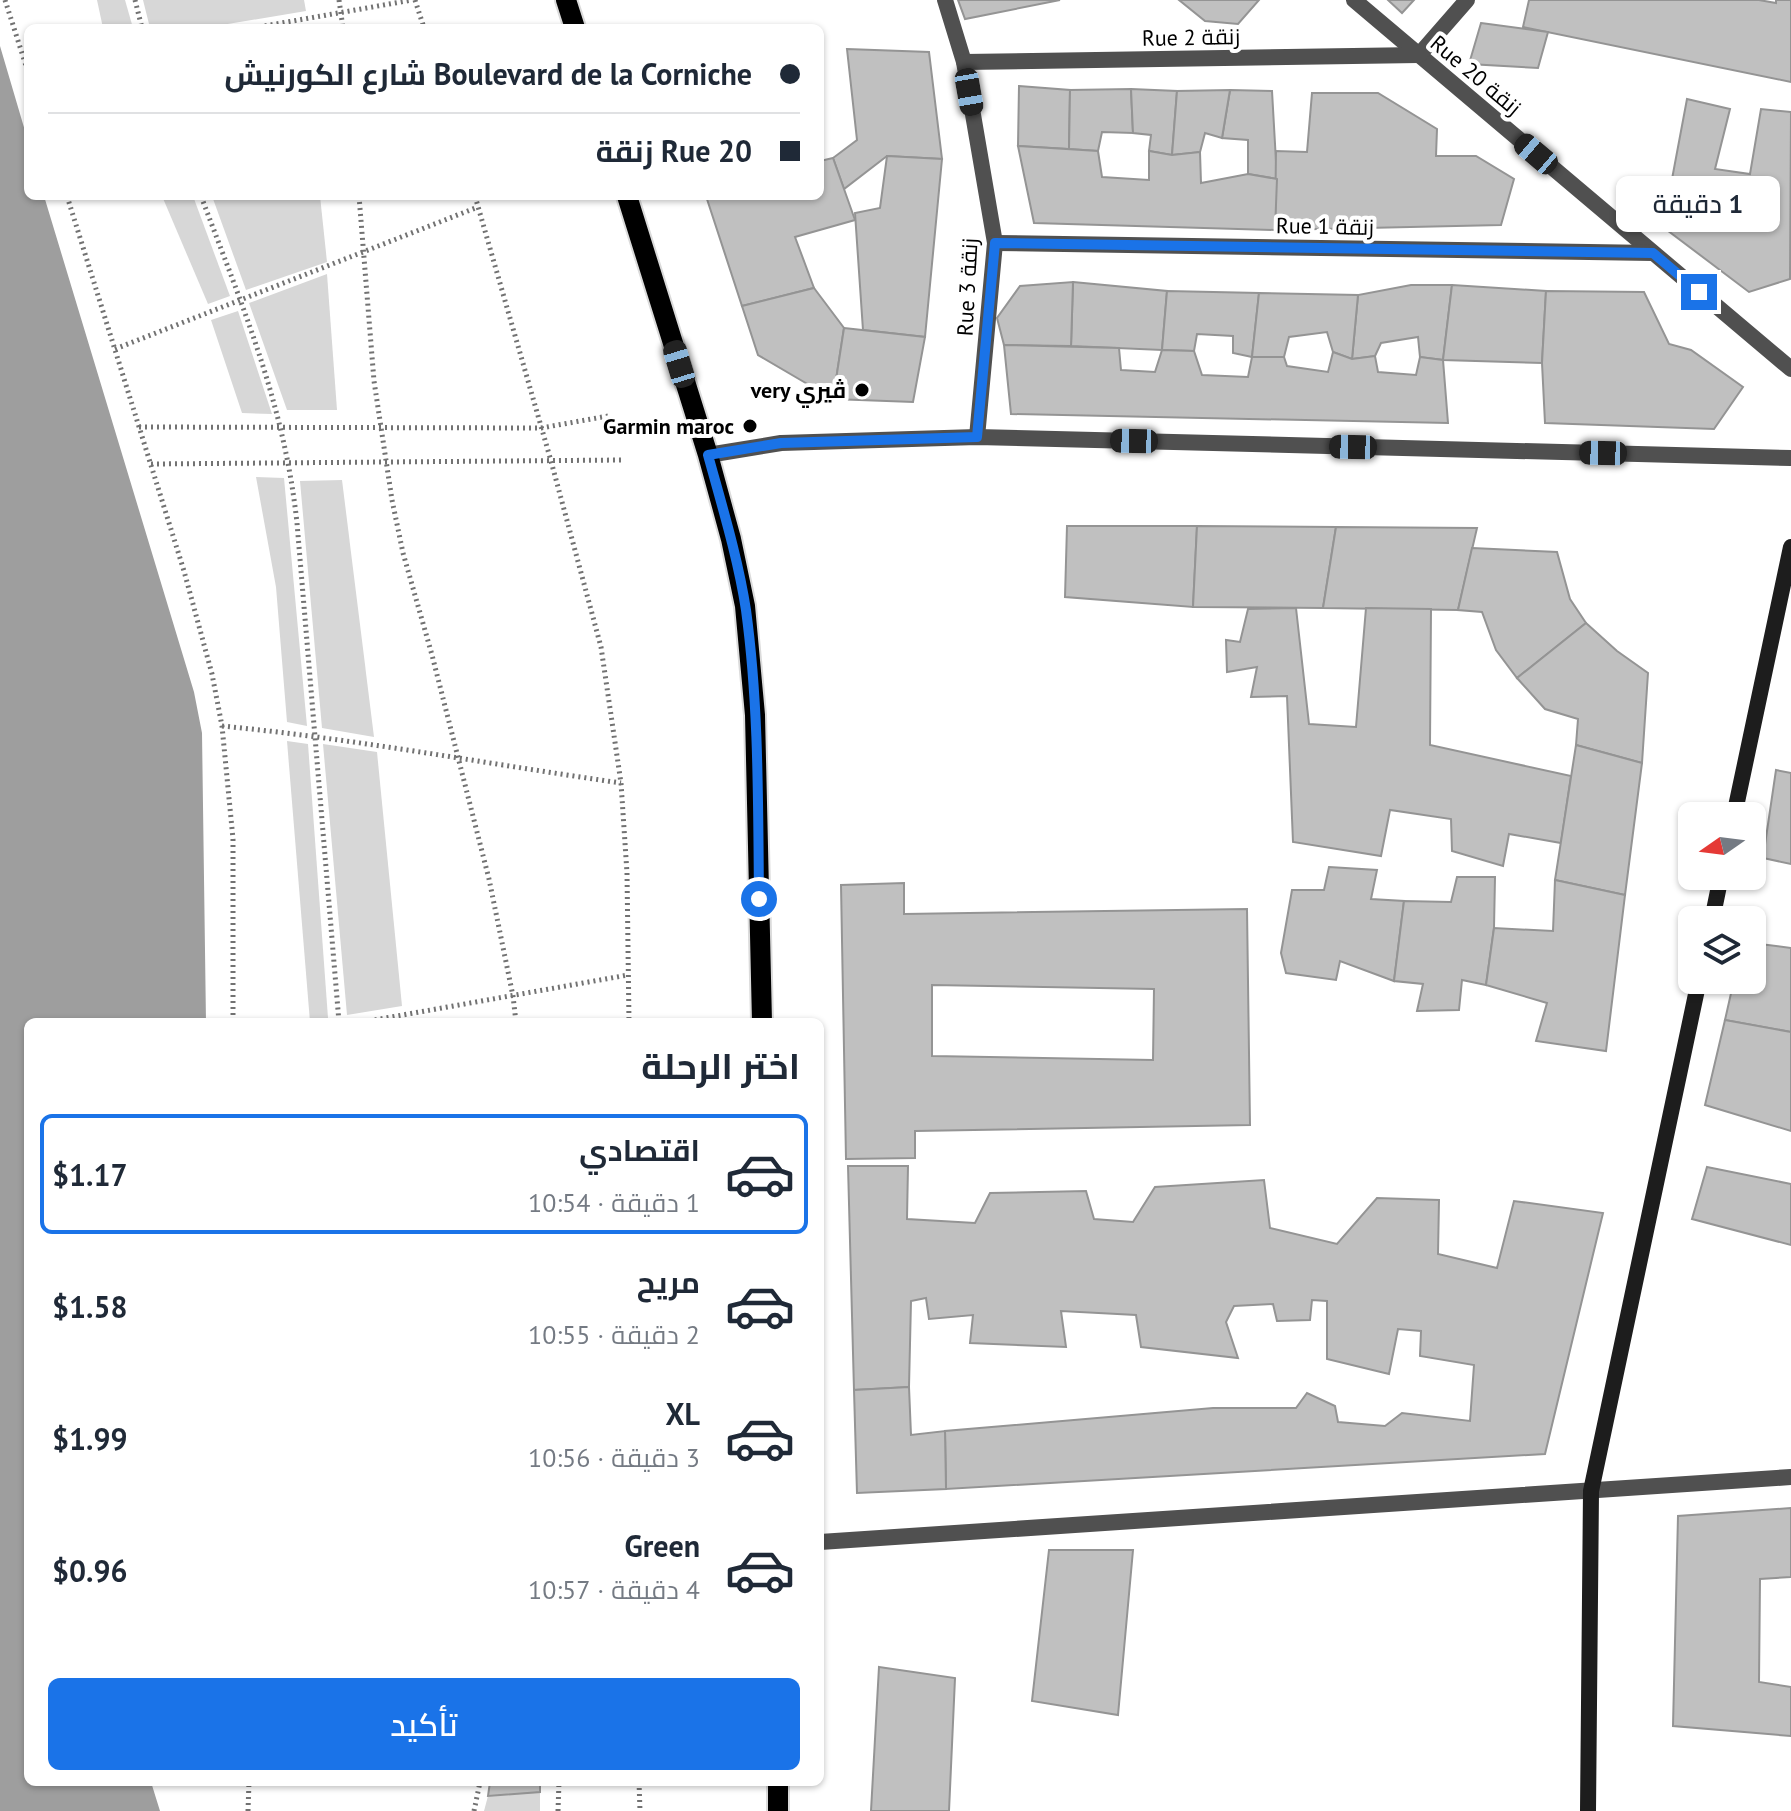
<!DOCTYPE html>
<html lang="ar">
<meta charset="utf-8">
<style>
:root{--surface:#fff;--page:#f2f2f3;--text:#1f2937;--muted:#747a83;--line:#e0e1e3;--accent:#1a73e8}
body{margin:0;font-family:"PT Sans",Cairo,sans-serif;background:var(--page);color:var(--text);direction:rtl;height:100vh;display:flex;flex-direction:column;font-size:30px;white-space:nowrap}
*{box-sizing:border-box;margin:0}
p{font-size:26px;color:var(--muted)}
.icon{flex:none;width:44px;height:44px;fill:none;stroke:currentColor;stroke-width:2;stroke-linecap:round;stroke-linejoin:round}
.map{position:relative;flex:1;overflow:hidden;direction:ltr}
.details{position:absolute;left:24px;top:1018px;width:800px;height:768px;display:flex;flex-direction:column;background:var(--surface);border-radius:12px;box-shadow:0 2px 6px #0004;direction:rtl}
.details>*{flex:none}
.banner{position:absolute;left:24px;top:24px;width:800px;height:176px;border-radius:12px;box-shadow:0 2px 6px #0004;direction:rtl;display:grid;align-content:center;height:176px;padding:0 24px;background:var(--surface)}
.needle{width:52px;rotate:256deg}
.fabs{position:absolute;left:1678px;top:802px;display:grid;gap:16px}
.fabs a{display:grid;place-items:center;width:88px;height:88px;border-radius:12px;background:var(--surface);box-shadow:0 2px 6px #0004;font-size:40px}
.end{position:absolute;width:36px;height:36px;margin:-18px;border:10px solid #1a73e8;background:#fff;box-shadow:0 0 0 4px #fff}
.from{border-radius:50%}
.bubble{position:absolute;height:56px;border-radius:12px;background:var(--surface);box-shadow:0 2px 6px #0004;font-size:26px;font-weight:600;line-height:56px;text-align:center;direction:rtl}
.car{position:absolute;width:24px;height:48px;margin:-24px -12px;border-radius:10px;box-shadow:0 0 6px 2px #0007;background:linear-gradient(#222 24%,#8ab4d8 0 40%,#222 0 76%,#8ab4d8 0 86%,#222 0)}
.banner b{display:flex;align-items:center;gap:28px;height:76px;font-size:30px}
.banner b+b{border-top:2px solid var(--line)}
.banner i{width:20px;height:20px;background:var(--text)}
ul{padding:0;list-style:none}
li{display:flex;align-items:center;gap:24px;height:120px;margin:0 16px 12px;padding:0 8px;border:4px solid transparent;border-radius:12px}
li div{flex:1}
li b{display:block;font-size:30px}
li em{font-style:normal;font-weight:600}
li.active{border-color:var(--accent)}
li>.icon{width:72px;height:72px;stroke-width:1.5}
h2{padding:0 24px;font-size:36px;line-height:96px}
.primary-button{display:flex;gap:16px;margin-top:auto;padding:16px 24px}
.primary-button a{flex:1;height:92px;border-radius:12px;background:var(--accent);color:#fff;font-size:32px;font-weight:600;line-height:92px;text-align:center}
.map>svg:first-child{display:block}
.green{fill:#d7d7d7}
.water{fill:#9e9e9e}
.building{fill:#c0c0c0;stroke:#949494;stroke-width:2;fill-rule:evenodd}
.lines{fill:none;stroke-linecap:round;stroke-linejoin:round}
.primary-casing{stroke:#dbdbdb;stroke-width:24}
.path{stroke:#727272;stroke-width:5;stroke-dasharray:2 4;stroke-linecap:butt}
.street{stroke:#505050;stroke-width:16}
.secondary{stroke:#1d1d1d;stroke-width:16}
.primary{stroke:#000;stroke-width:20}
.route{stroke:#1a73e8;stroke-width:10}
.poi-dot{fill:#000;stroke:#fff;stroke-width:3}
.labels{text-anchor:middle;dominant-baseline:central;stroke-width:8;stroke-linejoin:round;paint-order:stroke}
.street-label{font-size:22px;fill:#000;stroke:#fff}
.poi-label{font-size:22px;font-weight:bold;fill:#000;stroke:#fff;text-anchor:end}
</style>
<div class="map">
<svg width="1791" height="1811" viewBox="0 0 1791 1811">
<rect width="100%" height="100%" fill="#fff"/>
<g class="green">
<polygon points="97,0 125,0 133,28 103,28"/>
<polygon points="143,0 304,0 306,11 204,28 150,28"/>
<polygon points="162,196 193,196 230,296 208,304"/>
<polygon points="212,196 320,196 327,262 246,290"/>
<polygon points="327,274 337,410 287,410 249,303"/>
<polygon points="238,311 272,414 242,413 211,320"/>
<polygon points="256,477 284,478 307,726 287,722 276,587"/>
<polygon points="342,480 374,737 322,728 300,481"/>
<polygon points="287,741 308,744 328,1018 310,1022"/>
<polygon points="323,744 377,752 402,1006 347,1015"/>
<polygon points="540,1792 540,1811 484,1811 488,1796"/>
</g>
<polygon class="water" points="0,46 28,141 28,196 44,196 194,692 202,733 206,1022 28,1022 28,1782 151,1782 160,1811 0,1811"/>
<g class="building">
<polygon points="958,0 1060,0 965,19"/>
<polygon points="1179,0 1259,0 1238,24 1205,21"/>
<polygon points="1388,0 1414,0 1402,13"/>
<polygon points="1529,0 1759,0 1776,3 1776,0 1791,0 1791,82 1523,27"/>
<polygon points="1481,23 1548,32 1538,68 1469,64"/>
<polygon points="847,49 929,52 942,159 887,156 844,189 833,158 857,140"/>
<polygon points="1019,86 1070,90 1069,149 1018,146"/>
<polygon points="1131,89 1133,133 1102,132 1098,151 1069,149 1070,90"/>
<polygon points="1131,89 1177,91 1172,155 1149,151 1151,135 1133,133"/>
<polygon points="1230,90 1272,91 1277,179 1248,174 1248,140 1222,138"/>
<polygon points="1230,90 1222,138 1205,133 1200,152 1172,155 1177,91"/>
<polygon points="1312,93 1378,93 1437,129 1436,156 1476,156 1514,179 1501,225 1275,230 1276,151 1307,152"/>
<polygon points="1687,99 1730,109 1715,169 1750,174 1761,109 1791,112 1790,279 1749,292 1663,227"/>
<polygon points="1018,146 1098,151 1102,177 1149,180 1149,151 1172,155 1200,152 1201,183 1248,174 1277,179 1275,230 1034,223"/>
<polygon points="887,156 942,159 925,337 863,330 855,213 880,208"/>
<polygon points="833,158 855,220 795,237 814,288 742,306 706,196 820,196 820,161"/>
<polygon points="1073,282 1167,291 1162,350 1071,346"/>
<polygon points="1073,282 1071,346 1004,345 997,318 1020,286"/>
<polygon points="1411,285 1452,285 1443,360 1420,357 1418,337 1381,343 1375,356 1352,359 1358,295"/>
<polygon points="1452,285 1546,291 1542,363 1443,360"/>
<polygon points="814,288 844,328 833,399 758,355 742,306"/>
<polygon points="1167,291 1259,293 1252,357 1233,353 1233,336 1197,334 1194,351 1162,350"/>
<polygon points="1546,291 1644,292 1669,344 1691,350 1743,387 1714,429 1545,423 1542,363"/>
<polygon points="1259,293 1358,295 1352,359 1333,352 1327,332 1289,337 1284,357 1252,357"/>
<polygon points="844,328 925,337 913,402 833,399"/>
<polygon points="1004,345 1119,348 1121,370 1155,372 1162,350 1194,351 1202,375 1248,377 1252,357 1284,357 1287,366 1328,372 1333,352 1352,359 1375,356 1378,372 1416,375 1420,357 1443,360 1448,423 1011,414"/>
<polygon points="1067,526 1197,526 1193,607 1065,597"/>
<polygon points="1197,526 1336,527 1323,608 1193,607"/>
<polygon points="1336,527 1477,528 1458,610 1323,608"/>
<polygon points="1472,548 1557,552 1570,599 1586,623 1517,678 1496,650 1482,612 1458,610"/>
<polygon points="1296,608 1309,724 1356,727 1366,608 1431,609 1430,745 1571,776 1561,843 1509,834 1503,866 1452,851 1451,819 1390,810 1381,856 1293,842 1287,696 1251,697 1257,667 1227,672 1226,640 1240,642 1248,609"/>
<polygon points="1586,623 1617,651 1648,673 1642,763 1576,745 1578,719 1545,709 1517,678"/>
<polygon points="1576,745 1642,763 1625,895 1555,880"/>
<polygon points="1776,770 1791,773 1791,864 1763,858"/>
<polygon points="1329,867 1377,870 1371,899 1404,901 1394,981 1340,961 1336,980 1286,973 1281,953 1292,890 1324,890"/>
<polygon points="1457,877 1495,877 1494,928 1486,985 1462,980 1459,1010 1417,1011 1423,984 1394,981 1404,901 1451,902"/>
<polygon points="1555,880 1625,895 1606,1051 1536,1041 1547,1003 1486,985 1494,928 1553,931"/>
<path d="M904 883V914L1247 909 1250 1125 915 1131V1158L846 1159 841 885ZM932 985 1154 989 1153 1060 932 1056Z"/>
<polygon points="1752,943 1791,948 1791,1032 1725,1020 1734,980 1752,980"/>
<polygon points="1725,1020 1791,1032 1791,1131 1705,1105"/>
<polygon points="848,1166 908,1166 907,1219 975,1223 990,1193 1086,1191 1094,1219 1133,1222 1155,1187 1264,1180 1270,1228 1337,1244 1377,1198 1439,1200 1438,1254 1497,1268 1514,1201 1603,1213 1545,1454 946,1489 945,1431 1213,1408 1296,1408 1307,1393 1335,1406 1338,1422 1385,1426 1402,1413 1470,1421 1474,1365 1420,1356 1421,1331 1398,1329 1389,1374 1327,1359 1327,1301 1312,1300 1310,1320 1277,1321 1273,1304 1234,1306 1226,1322 1238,1358 1141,1347 1136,1315 1061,1311 1066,1347 970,1343 973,1315 929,1319 926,1298 911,1301 909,1387 854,1390"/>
<polygon points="1707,1167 1791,1184 1791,1245 1692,1219"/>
<polygon points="909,1387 911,1435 945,1431 946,1489 857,1493 854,1390"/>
<polygon points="1791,1508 1791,1577 1760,1579 1759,1682 1791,1687 1791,1736 1673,1726 1678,1516"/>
<polygon points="1049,1550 1133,1550 1118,1715 1032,1701"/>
<polygon points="879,1667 955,1678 949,1811 871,1811"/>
<polygon points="490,1782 540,1782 540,1792 488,1796"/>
</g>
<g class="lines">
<defs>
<g id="primary">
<polyline points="566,0 575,28"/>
<polyline points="627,196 708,455 731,539 745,606 755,715 762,1022"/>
<polyline points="778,1782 778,1811"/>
</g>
</defs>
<use href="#primary" class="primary-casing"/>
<g class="path">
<polyline points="5,0 28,72"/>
<polyline points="135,0 142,28"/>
<polyline points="339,0 343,28"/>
<polyline points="415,0 424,28"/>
<polyline points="253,28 412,0"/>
<polyline points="67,196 184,571 212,674 222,726 233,839 233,1022"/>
<path d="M201 196C243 308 284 403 297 523L339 1022"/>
<polyline points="359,196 374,381 392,500 403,553 432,655 489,879 513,996 516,1022"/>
<polyline points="475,196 551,461 601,647 621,783 627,873 629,1022"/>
<polyline points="115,349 478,207"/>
<polyline points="139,427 541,428 608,416"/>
<polyline points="151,464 622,460"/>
<path d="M222 726C356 739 488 764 621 783"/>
<polyline points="363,1022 628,975"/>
<polyline points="639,1782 640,1811"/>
<polyline points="248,1811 249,1782"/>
<polyline points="474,1811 480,1782"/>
<polyline points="558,1811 559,1782"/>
</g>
<g class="street">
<polyline points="945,0 964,62 995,243 977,437"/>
<polyline points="1354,0 1791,369"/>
<polyline points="964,62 1419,55 1467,0"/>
<polyline points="995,243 1653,253"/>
<polyline points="708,455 781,443 977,437 1791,458"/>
<polyline points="820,1542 1791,1477"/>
</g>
<g class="secondary">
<polyline points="1734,816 1791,547"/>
<polyline points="1712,920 1721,876"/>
<polyline points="1588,1811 1591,1491 1699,980"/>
</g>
<use href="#primary" class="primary"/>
</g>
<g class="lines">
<path class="route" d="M759 899C758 803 759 706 746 610 738 558 722 506 708 455L781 443 977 437 995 243 1653 253 1699 292"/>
</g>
<g class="poi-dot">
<circle cx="862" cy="390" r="8"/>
<circle cx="750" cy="426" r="8"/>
</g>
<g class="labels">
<g class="street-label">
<text transform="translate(1191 37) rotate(-1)">Rue 2 زنقة</text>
<text transform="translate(1476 75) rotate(40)">Rue 20 زنقة</text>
<text transform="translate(1325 226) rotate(1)">Rue 1 زنقة</text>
<text transform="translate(967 287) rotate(-87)">Rue 3 زنقة</text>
</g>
<g class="poi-label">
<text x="846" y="390">very ڤيري</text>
<text x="734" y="426">Garmin maroc</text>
</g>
</g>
</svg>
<div class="fabs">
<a><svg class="needle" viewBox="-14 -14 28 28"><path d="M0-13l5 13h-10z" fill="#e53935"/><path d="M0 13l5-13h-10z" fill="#747a83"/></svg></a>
<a><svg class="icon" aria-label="layers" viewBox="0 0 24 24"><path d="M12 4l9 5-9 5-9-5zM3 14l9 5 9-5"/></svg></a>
</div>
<i class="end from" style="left:759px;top:899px"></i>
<i class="end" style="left:1699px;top:292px"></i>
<div class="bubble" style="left:1616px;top:176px;width:164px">1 دقيقة</div>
<i class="car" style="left:969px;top:92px;rotate:170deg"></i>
<i class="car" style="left:1536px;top:154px;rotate:310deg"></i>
<i class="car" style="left:679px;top:364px;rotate:343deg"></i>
<i class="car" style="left:1134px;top:441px;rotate:271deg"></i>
<i class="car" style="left:1353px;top:447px;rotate:271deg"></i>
<i class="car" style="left:1603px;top:453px;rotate:271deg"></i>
<div class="banner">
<b><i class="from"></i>Boulevard de la Corniche شارع الكورنيش</b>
<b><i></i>Rue 20 زنقة</b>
</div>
<section class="details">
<h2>اختر الرحلة</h2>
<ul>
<li class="active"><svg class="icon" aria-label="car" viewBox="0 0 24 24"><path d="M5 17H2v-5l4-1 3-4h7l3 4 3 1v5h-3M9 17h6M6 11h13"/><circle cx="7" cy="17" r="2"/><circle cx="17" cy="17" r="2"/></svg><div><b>اقتصادي</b><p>1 دقيقة · 10:54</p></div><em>$1.17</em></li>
<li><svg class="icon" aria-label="car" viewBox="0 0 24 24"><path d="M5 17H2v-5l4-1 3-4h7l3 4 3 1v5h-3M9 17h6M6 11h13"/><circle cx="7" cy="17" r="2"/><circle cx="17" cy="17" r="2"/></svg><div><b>مريح</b><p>2 دقيقة · 10:55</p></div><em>$1.58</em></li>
<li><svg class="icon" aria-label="car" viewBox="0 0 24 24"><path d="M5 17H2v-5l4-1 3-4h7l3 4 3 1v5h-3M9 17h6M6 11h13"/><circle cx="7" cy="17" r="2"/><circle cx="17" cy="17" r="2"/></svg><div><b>XL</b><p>3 دقيقة · 10:56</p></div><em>$1.99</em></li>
<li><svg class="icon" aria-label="car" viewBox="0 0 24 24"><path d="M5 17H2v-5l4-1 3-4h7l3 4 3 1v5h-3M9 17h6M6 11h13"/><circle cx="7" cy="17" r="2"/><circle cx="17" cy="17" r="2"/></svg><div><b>Green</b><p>4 دقيقة · 10:57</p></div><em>$0.96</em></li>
</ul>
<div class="primary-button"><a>تأكيد</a></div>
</section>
</div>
